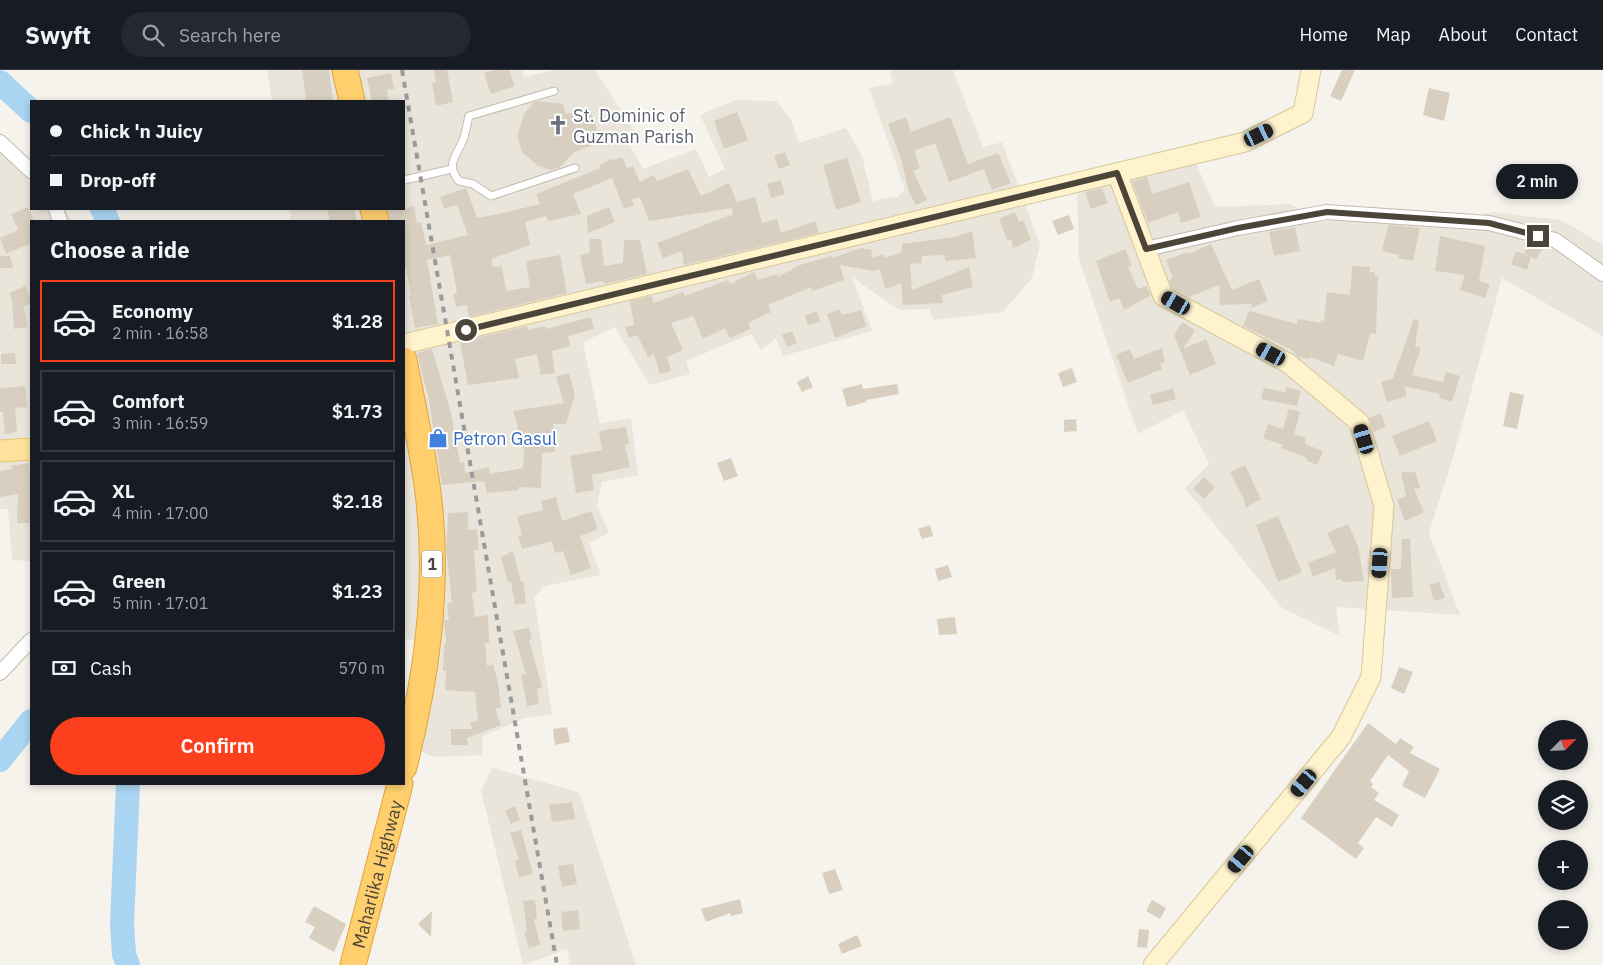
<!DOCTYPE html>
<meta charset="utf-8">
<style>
:root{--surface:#171b24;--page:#242831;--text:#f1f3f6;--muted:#9ea1a6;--line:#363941;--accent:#fc3f1d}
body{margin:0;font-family:"IBM Plex Sans",sans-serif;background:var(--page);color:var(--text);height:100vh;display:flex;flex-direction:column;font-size:19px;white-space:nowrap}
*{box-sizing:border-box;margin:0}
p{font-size:16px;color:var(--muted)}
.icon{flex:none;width:28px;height:28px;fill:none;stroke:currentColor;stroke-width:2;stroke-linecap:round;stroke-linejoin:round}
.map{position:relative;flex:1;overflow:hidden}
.sheet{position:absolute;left:30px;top:150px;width:375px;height:565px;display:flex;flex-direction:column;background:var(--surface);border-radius:0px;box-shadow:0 2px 8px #0003}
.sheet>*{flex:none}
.hud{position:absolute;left:30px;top:30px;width:375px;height:110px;border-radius:0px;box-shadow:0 2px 8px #0003;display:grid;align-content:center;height:110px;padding:0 20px;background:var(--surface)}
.needle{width:32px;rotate:66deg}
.fabs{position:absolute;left:1538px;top:650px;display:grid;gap:10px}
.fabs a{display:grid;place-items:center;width:50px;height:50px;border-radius:50%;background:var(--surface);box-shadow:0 2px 8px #0003;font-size:25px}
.end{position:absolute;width:22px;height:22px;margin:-11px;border:6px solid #4b4439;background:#fff;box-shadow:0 0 0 2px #fff}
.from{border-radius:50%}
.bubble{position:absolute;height:35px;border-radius:18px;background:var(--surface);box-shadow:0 2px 8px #0003;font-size:16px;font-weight:600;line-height:35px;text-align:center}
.car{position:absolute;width:15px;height:30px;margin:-15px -8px;border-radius:6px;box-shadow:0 0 4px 1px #0007;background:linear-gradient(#222 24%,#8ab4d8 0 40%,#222 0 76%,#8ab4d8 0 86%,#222 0)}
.hud b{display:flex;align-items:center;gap:18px;height:48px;font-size:19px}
.hud b+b{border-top:1px solid var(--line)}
.hud i{width:12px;height:12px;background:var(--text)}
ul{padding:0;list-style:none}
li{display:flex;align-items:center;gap:15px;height:82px;margin:0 10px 8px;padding:0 10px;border:2px solid var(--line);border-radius:0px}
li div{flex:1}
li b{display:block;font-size:19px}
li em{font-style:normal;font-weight:600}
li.current{border-color:var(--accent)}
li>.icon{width:45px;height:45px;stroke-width:1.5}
h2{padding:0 20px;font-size:22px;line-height:60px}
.pay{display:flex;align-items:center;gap:12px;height:55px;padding:0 20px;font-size:19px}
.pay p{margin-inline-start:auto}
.cta{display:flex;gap:10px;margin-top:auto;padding:10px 20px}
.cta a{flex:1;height:58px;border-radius:30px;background:var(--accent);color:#fff;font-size:20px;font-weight:600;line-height:58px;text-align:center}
header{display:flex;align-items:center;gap:30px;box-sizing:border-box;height:70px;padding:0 25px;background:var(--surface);border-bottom:1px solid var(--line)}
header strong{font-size:24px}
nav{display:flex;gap:28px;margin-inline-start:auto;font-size:18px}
.search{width:350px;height:45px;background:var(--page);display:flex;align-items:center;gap:12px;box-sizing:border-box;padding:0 18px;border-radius:28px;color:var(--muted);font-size:19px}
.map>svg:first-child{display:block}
.residential{fill:#eae5da}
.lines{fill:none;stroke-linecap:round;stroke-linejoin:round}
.river{stroke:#a9d4f2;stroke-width:24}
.building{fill:#d8cfc1}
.lane-casing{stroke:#c2bbae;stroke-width:9}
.street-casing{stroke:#c2bbae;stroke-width:16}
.secondary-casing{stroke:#d6c79b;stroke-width:21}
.primary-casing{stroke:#e6c16a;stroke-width:23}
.highway-casing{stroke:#e0a43c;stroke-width:27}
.lane{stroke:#fff;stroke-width:7}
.street{stroke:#fff;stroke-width:14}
.secondary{stroke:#fff3cd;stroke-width:19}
.primary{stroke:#ffe39c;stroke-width:21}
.highway{stroke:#ffcf6e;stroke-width:25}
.rail{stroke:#9a9a9a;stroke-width:4;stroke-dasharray:6 6;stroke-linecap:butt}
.route{stroke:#4b4439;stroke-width:6}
.labels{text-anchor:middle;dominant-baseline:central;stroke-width:4;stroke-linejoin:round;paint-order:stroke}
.shield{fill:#fff;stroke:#817c74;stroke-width:1}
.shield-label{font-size:16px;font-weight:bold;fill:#4b4439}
.worship-label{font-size:18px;fill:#5b616d;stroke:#fff;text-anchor:start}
.shop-label{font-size:18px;fill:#366cbe;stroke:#fff;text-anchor:start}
.street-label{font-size:18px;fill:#4b4439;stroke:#fff}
</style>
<header>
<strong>Swyft</strong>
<div class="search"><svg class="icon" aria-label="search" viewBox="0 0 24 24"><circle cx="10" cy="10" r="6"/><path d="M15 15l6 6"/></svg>Search here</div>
<nav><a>Home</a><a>Map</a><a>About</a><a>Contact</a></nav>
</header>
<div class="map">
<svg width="1603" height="895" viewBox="0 0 1603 895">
<rect width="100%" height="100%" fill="#f6f3ec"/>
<g class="residential">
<polygon points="267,0 522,0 524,7 555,0 595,0 635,62 625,67 643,99 696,79 709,107 725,99 700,45 736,30 776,31 791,49 799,73 846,58 862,86 873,132 882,128 898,127 905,119 869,18 893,13 890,0 953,0 983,77 1002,72 1040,175 1032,208 1003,242 934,250 929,239 899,240 852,207 872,261 783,286 776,268 761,280 751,264 686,291 690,304 650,315 615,257 583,272 600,354 631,348 638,405 602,412 597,435 609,463 589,473 601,505 545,516 534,527 552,644 524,648 483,666 482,685 434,687 420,681 435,572 404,569 404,151 291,151 289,139 404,139 404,31 272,31"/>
<polygon points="0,63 31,90 31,139 65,139 72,151 31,151 31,367 0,370"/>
<polygon points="1192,84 1215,137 1291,134 1320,152 1350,149 1444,154 1493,142 1561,150 1603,175 1603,266 1502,208 1454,384 1429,463 1460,545 1336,537 1340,566 1282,538 1185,418 1209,394 1183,340 1138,364 1079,189 1077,116"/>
<polygon points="31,385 31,491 12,490 8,439 0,439 0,390"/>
<polygon points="492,698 579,722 636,895 570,895 567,879 523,895 481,720"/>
</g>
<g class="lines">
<g class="river">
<polyline points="0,12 31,41"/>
<polyline points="102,139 108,151"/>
<polyline points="0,690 31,651"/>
<polyline points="128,895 124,884 122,854 128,714"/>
</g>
</g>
<g class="building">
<polygon points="302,0 329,0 333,31 306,31"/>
<polygon points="434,0 447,0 453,32 436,36 432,13 436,12"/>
<polygon points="494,0 509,0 515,16 491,24 484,3"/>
<polygon points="1342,0 1355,0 1341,31 1330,26"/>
<polygon points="391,3 394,19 387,20 389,31 372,31 367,8"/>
<polygon points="1429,18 1450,23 1444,51 1423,45"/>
<polygon points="540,31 563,34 566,44 590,38 601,72 574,82 560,97 551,100 538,96 522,82 517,66 524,44 534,32"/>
<polygon points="737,42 748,70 724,79 714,51"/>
<polygon points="906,47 911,62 950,47 968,94 998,83 1011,113 992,120 984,99 949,112 935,73 914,81 920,98 913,101 927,130 916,135 909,122 901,88 888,54"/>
<polygon points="785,82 790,95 779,99 774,86"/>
<polygon points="622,87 627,98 633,96 640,112 654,105 657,111 688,99 701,126 729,113 737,132 755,127 762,153 777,149 781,163 815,151 819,163 684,195 682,181 663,188 657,173 733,144 732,138 649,151 640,127 632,129 634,135 624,139 612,108 573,124 581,144 548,151 546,146 525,152 530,175 491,189 493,197 502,196 506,221 530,217 526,191 560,185 567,223 469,247 467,235 456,237 453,224 457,223 450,185 427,190 438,254 415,258 409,226 411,226 406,198 404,199 404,151 390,151 388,141 414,136 417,153 421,152 426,175 468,165 457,135 444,139 440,127 466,118 477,148 503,143 540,134 536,124 600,98 599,95 612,89 613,90"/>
<polygon points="847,88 861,132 836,140 823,95"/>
<polygon points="1147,107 1152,124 1189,112 1201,147 1181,153 1178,142 1148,153 1132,111"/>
<polygon points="781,110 785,124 771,128 767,114"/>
<polygon points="1102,118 1108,133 1091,139 1085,122"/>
<polygon points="28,137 34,150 31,151 31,173 6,184 0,168 18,160 11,144"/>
<polygon points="609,137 615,152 588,163 587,146"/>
<polygon points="327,139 354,139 357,151 330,151"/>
<polygon points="1015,142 1019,152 1023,150 1031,170 1013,178 1011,169 1007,170 999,149"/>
<polygon points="1069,145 1074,159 1058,165 1052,151"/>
<polygon points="1388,155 1420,158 1413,191 1398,188 1399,185 1382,181"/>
<polygon points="1295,157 1300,181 1274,186 1269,162"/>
<polygon points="972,161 976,188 946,191 944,185 922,186 922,193 910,194 912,220 969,197 973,217 942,225 943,233 903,235 901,213 886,219 879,199 874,201 840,195 844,210 812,221 811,217 768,235 771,242 748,253 751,259 730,268 725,258 703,269 693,246 671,253 683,280 667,287 671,301 660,304 654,284 648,287 637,265 629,268 625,257 634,255 630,231 651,226 654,233 683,222 685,226 728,210 730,214 754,202 758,210 777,204 778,207 800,195 831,186 832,188 861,178 872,180 871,188 883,184 885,188 902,182 902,174 955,167"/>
<polygon points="1440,166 1485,176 1479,211 1490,214 1485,228 1460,220 1465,205 1435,201"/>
<polygon points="589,169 601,169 604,196 623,193 624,170 640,170 647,204 604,214 603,211 586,214 580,185 590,183"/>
<polygon points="1530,173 1544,176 1536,190 1524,183"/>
<polygon points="1211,174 1232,220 1259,209 1268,231 1251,238 1252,234 1220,235 1219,215 1189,227 1172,218 1169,210 1173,208 1166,190 1188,182 1189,184"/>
<polygon points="1125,179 1132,195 1128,197 1138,219 1146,216 1151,225 1124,240 1119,228 1110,232 1096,191"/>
<polygon points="1516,181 1531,187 1527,200 1511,194"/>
<polygon points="0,186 10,186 13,198 0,198"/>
<polygon points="1352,196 1370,197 1369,202 1375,202 1375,206 1378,206 1376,264 1370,263 1363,291 1338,284 1334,296 1310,287 1309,289 1298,287 1292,280 1243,256 1249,241 1297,254 1298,249 1321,253 1321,250 1324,251 1327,222 1350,225"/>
<polygon points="25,216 31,231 31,233 24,236 27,257 14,259 12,230 9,223"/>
<polygon points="840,239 842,245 861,240 866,256 835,268 827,244"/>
<polygon points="817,241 820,251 808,256 805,246"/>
<polygon points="591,247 594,259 568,266 570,276 552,281 555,303 541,305 537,284 515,289 519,308 468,315 460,272 527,256 528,260 545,256 546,259"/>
<polygon points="1414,249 1419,250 1415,276 1421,278 1412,305 1443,312 1446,302 1460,306 1452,332 1439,328 1440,324 1404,316 1407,326 1387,332 1381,312 1393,308"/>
<polygon points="1182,252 1195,260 1183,279 1206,269 1216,294 1190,305 1174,265"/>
<polygon points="792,261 797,273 787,277 782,265"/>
<polygon points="1162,278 1165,292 1160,294 1162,299 1128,313 1116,285 1130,279 1134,289"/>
<polygon points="432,279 451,343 460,393 464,392 465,403 489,397 490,404 523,398 524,378 514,376 518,355 513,341 564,333 556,307 569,303 575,325 566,354 553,354 555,382 542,383 541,418 518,417 519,420 487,423 484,411 442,415 429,330 417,283"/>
<polygon points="15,283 16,294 1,294 1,284"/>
<polygon points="1072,298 1077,312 1063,317 1058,303"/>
<polygon points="808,306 813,317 802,322 797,312"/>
<polygon points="862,314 863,319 897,314 899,324 866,330 866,332 847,337 842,319"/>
<polygon points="25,316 27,337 15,338 17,362 5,364 3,342 0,342 0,318"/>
<polygon points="1287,317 1301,321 1297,336 1261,329 1264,318 1285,322"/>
<polygon points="1173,318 1176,329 1153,335 1150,325"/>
<polygon points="1510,322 1524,325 1517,359 1503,356"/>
<polygon points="1289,339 1300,342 1294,365 1306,367 1305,374 1323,381 1317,395 1306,390 1307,388 1281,378 1283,375 1263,368 1268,354 1283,359"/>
<polygon points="1381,343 1386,357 1374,362 1369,348"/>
<polygon points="1076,349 1077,361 1064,362 1064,350"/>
<polygon points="1429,351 1437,371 1400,386 1392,366"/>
<polygon points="626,357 629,374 625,375 630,397 592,405 594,420 576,423 570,386 602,380 599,361"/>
<polygon points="731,388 738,406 724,411 717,393"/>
<polygon points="29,393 31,410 31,453 17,453 18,424 0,427 0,401 12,399 11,396"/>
<polygon points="1245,395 1261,429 1245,438 1245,432 1230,402"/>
<polygon points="1407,401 1408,403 1415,401 1420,418 1414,419 1424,442 1405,451 1397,430 1406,426 1401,403"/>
<polygon points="1204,407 1215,417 1204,429 1193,419"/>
<polygon points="556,427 562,451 591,441 598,459 580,466 591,498 571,505 563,481 555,483 552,471 522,479 518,466 522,465 517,446 543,440 541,431"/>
<polygon points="468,442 468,460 477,459 479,480 474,480 477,522 472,523 475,547 488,545 489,573 485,573 487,596 493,594 498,613 501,638 495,638 501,655 467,668 468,675 451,675 451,659 472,659 470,653 478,650 475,622 445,620 446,601 443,601 444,574 446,574 444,550 449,550 447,533 452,533 446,478 448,443"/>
<polygon points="1278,446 1302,502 1278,512 1256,455"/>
<polygon points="1348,454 1358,476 1364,511 1342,512 1342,509 1336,510 1335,498 1313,507 1308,493 1336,482 1327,463"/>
<polygon points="930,455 933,466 922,469 918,459"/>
<polygon points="1402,469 1410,469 1413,527 1392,528 1391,499 1401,499"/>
<polygon points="513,481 521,512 523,511 526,533 515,535 511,512 508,512 501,487"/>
<polygon points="948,495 952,507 938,511 935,499"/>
<polygon points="1439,512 1445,528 1434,531 1429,515"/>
<polygon points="955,547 957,564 939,565 937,549"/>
<polygon points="529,558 532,569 529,570 542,617 537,619 539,634 527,636 521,605 526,604 513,561"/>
<polygon points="1399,597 1413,602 1404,624 1391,618"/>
<polygon points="1368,653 1396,674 1400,668 1414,677 1410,683 1440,699 1425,728 1402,716 1409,701 1388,685 1370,711 1373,714 1371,717 1379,723 1374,730 1399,745 1392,757 1376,747 1358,773 1364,778 1356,789 1301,748"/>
<polygon points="567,657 570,672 555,675 553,659"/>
<polygon points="572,732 575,749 552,752 549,735"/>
<polygon points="515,736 520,750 511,754 505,741"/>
<polygon points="521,760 533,804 519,807 515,791 519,790 510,763"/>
<polygon points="573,794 577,814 562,817 558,796"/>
<polygon points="835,799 843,820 829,824 822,803"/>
<polygon points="740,829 743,843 731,846 730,843 706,852 701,839"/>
<polygon points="535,830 537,849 534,849 540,875 529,878 524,862 527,861 523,831"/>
<polygon points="1152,830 1166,838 1160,849 1146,841"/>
<polygon points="314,836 346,854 334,882 309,868 315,857 305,852"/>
<polygon points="578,840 580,859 563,861 561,842"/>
<polygon points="432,841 431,867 418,854"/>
<polygon points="1139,859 1149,860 1147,878 1137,877"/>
<polygon points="857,865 862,876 842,884 838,874"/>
</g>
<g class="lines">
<defs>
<g id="lane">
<path d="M554 21 469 46C467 53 466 62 463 70 457 85 445 94 459 111L473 114 491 126 575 98"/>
<polyline points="404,110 452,99"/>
</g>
<g id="street">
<polyline points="0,72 31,101"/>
<polyline points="56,139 60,151"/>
<polyline points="1146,179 1238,158 1327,142 1489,153 1555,170 1603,204"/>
<polyline points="0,603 31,570"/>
</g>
<g id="secondary">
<polyline points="1117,103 1163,226 1288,293 1359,352 1384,436 1371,607 1341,667 1153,895"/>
<polyline points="404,274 1245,72 1303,43 1311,0"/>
</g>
<polyline id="primary" points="0,381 31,379"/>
<g id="highway">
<polyline points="345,0 352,31"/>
<polyline points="373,139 376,151"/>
<path d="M404 290C413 337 424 384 429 431 439 521 426 610 404 697"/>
<path id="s1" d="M353 895 400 714"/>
</g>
</defs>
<use href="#lane" class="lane-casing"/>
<use href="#street" class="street-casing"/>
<use href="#secondary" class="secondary-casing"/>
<use href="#primary" class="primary-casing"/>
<use href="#highway" class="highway-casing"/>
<use href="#lane" class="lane"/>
<use href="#street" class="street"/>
<use href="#secondary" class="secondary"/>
<use href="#primary" class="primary"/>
<use href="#highway" class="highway"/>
<polyline class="rail" points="402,0 557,895"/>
</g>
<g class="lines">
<polyline class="route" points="466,260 1117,103 1146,179 1238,158 1327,142 1489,153 1538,166"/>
</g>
<defs>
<symbol id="church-bare" viewBox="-9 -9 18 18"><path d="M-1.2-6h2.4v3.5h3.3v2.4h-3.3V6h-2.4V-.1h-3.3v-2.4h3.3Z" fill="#6b7280" stroke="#fff" stroke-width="2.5" paint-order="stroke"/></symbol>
<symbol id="shop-bare" viewBox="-9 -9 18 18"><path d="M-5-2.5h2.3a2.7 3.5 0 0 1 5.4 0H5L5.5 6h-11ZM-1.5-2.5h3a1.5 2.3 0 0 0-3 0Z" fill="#3f7fe0" stroke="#fff" stroke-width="2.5" paint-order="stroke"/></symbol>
</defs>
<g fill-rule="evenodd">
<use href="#church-bare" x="544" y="41" width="28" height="28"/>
<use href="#shop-bare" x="424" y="354" width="28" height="28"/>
</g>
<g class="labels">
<rect class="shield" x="422" y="480.5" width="20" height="27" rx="4"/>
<g class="shield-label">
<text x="432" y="494">1</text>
</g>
<g class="worship-label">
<text x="573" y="45">St. Dominic of<tspan x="573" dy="21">Guzman Parish</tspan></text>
</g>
<g class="shop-label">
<text x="453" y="368">Petron Gasul</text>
</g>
<g class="street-label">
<text stroke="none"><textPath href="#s1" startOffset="94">Maharlika Highway</textPath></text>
</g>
</g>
</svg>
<div class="fabs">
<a><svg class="needle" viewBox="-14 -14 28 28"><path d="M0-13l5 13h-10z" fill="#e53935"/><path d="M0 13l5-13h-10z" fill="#9ea1a6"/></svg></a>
<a><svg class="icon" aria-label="layers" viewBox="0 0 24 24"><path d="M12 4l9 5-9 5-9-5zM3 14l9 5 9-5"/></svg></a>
<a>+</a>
<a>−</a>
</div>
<i class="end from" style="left:466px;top:260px"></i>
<i class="end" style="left:1538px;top:166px"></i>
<div class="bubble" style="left:1496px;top:94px;width:82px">2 min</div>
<i class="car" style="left:1259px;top:65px;rotate:64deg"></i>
<i class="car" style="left:1176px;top:233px;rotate:300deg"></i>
<i class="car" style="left:1271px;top:284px;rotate:298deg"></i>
<i class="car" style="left:1364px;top:369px;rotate:343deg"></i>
<i class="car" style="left:1380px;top:493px;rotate:184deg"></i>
<i class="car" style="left:1304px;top:713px;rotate:220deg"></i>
<i class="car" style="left:1241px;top:789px;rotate:220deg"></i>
<div class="hud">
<b><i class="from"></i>Chick 'n Juicy</b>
<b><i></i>Drop-off</b>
</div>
<section class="sheet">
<h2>Choose a ride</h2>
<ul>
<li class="current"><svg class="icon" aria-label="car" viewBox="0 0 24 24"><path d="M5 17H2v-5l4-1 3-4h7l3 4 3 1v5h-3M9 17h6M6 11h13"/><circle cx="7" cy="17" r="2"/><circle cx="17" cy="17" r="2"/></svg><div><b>Economy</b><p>2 min · 16:58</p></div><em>$1.28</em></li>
<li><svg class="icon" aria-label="car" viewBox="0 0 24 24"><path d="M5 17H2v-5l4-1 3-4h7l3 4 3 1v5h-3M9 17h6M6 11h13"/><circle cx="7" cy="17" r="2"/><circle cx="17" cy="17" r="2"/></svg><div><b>Comfort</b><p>3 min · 16:59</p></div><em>$1.73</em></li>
<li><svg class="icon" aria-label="car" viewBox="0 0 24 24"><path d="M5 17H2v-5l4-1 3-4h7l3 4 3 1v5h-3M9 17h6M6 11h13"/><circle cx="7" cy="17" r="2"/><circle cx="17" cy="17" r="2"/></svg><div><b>XL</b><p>4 min · 17:00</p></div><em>$2.18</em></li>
<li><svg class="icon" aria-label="car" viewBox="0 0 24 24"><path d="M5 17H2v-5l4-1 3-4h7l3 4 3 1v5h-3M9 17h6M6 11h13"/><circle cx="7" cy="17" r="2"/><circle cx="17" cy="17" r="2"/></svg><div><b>Green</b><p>5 min · 17:01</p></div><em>$1.23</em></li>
</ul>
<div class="pay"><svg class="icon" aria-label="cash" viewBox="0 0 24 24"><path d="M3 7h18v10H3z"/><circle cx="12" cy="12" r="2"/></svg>Cash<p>570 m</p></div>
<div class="cta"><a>Confirm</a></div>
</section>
</div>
